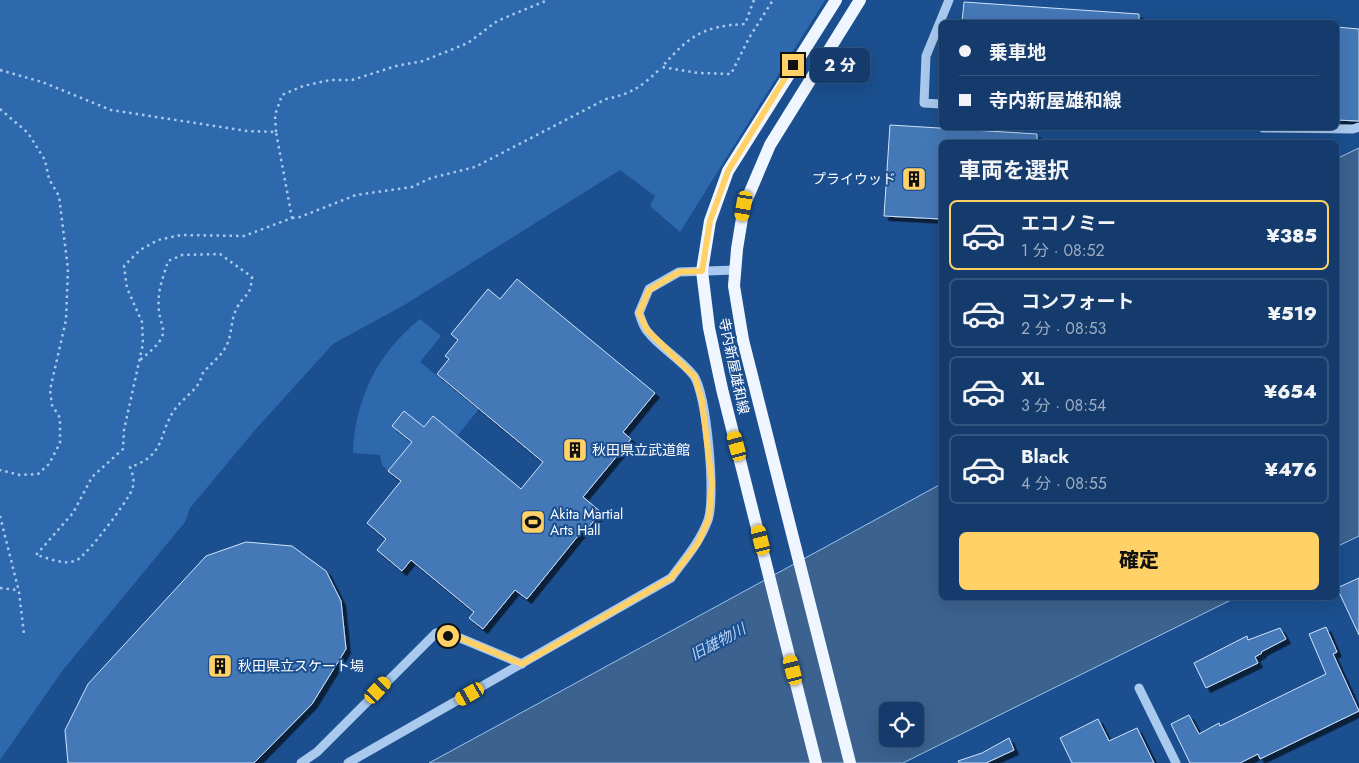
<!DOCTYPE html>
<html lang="ja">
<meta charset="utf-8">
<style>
:root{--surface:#143b6b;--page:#214673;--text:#f1f3f6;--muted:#9dadc1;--line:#33557e;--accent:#ffd166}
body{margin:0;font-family:Jost,"Noto Sans JP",sans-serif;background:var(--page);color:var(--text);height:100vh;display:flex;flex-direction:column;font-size:19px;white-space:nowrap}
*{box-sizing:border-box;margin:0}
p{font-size:16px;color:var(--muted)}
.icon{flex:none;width:28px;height:28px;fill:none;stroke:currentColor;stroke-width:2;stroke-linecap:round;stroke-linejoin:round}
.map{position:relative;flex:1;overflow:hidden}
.panel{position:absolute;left:939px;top:140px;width:400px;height:460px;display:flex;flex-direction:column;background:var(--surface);border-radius:8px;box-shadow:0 5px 20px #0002,0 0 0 1px var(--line)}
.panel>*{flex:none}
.guide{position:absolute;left:939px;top:20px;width:400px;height:110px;border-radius:8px;box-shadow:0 5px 20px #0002,0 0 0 1px var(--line);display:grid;align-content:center;height:110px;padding:0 20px;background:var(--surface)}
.controls{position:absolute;left:879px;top:702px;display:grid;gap:10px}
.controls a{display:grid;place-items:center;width:45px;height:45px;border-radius:8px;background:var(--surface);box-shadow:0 5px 20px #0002,0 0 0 1px var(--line);font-size:25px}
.end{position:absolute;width:22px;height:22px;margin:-11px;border:6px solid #ffd166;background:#111;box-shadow:0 0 0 2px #111}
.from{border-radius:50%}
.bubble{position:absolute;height:35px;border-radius:8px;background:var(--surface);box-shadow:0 5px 20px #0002,0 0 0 1px var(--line);font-size:16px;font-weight:800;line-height:35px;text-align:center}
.car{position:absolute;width:15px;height:30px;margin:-15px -8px;border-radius:6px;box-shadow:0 0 4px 1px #0007;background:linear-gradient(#f5c518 24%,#345 0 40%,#f5c518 0 76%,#345 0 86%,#f5c518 0)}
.guide b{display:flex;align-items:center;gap:18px;height:48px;font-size:19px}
.guide b+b{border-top:1px solid var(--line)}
.guide i{width:12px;height:12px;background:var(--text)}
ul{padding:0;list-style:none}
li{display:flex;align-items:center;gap:15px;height:70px;margin:0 10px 8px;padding:0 10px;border:2px solid var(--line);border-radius:8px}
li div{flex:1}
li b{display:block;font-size:19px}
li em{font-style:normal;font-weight:800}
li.active{border-color:var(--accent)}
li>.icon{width:45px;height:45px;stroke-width:1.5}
h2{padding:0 20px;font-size:22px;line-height:60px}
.cta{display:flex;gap:10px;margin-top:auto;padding:10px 20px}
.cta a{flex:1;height:58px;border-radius:8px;background:var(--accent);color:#111;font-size:20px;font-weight:800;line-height:58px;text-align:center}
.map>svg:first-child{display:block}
.green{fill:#2e69ad}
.water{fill:#3c6290;stroke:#9cc4f0;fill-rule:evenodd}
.building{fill:#4478b7;stroke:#cfe3fa;filter:url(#shadow)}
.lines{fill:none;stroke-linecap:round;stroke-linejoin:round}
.path{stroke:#a9c9ee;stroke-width:2.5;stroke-dasharray:2.5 4;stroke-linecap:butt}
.minor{stroke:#a9c9ee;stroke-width:9}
.major{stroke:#f0f6ff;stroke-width:12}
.route{stroke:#ffd166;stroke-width:6}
.labels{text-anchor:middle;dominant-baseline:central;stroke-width:4;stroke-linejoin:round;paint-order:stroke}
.poi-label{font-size:14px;fill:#fff;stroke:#1b4f8f;text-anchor:start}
.street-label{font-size:14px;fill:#fff;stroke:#1b4f8f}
.water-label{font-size:15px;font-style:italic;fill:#b5d3f5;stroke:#1b4f8f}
</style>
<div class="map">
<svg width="1359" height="763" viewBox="0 0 1359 763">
<defs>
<filter id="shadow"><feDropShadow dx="4.5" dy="4.5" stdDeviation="0" flood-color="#0009"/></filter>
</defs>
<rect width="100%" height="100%" fill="#1b4f8f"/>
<g class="green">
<polygon points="0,0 825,0 680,232 650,206 655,196 620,170 406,304 333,344 255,430 190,508 185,522 63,670 0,760"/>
<path d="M420 319 441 336 420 362 479 409 457 436 433 416 388 471 382 465 380 455 353 453C355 398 378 353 420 319Z"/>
</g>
<g class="water">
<polygon points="1359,148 1359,536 1336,547 1336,159"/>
<path d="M941 484V598H1235L903 763H429ZM888 711H915V739H888Z"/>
</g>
<g class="building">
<polygon points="964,2 1139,14 1139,22 962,22"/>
<polygon points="1336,27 1359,29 1359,121 1336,120"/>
<polygon points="890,125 1037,134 1037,142 941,142 941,219 884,216"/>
<polygon points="517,279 655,393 623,432 631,439 583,497 601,512 588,528 586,526 527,599 515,590 483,629 469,618 474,612 411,560 402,571 377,550 386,539 367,523 401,481 388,471 412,442 392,426 404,411 424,427 433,416 521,489 543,462 437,374 449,359 445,356 458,340 451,334 488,289 500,299"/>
<polygon points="246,542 292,546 326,571 341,601 346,649 312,704 254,763 68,763 65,730 88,684 206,556"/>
<polygon points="1359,578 1359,635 1337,588"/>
<polygon points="1326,627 1337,652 1333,654 1359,711 1260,759 1258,754 1240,763 1190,763 1171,724 1189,715 1199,734 1219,723 1220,726 1326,674 1309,634"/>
<polygon points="1280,628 1286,639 1261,652 1262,653 1255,657 1258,663 1206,688 1194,663 1247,636 1248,640"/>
<polygon points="1098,719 1109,741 1137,728 1154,763 1072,763 1060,738"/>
<polygon points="1009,738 1014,750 986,763 959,763 958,761 982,753"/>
</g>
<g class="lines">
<g class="path">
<path d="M754 0 745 24C703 26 689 36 662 67L698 73 731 74 749 38 773 0"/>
<path d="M0 70 42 82 111 110 247 131 276 132 292 218 244 236 181 235 158 240 140 250 124 266 127 288 142 322 143 344 124 430 123 449 92 477 73 513 36 555C49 558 64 566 77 560 89 553 126 503 132 490 135 481 133 475 130 467 167 455 158 433 175 409 182 400 193 392 199 383 201 380 201 376 203 373 209 365 218 359 224 350 234 335 229 320 238 306 247 291 250 298 252 277L220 254 182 255 168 261C165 272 160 284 159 295 155 333 180 328 140 360"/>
<polyline points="0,109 28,133 45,160 49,179 59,196 68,269 66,320 50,390 52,405 60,418 60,443 49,464 38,474 20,475 0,470"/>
<polyline points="276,132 275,115 282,95 303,86 330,80 352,80 396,66 423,61 468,43 497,21 548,0"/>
<path d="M292 218 300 217 356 195 412 187 431 178 475 167 606 99C632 94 642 86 661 68"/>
<polyline points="0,516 19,592 24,634"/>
<polyline points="0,588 18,590"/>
</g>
<g class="minor">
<polyline points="941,104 924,103 926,56 949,0"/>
<polyline points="1263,128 1353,129 1359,127"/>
<polyline points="1139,688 1176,763"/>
<polyline points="301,763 317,752 436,633 460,638 522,664"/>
<path d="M348 763 671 578C685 559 700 542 708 520 716 497 707 396 694 376 681 359 660 348 647 331 643 326 641 319 639 313L649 289 679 272 735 270"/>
</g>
<g class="major">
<polyline points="816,763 722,389 709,328 702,271 710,221 728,171 836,0"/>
<polyline points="850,763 743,340 734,286 737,249 744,206 770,145 860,0"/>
</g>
</g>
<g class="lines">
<polyline class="route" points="448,636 460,638 522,664 671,578 698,543 709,518 712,483 702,401 695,377 647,330 639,313 649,290 679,272 702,271 710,221 728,171 793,65"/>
</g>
<defs>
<symbol id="building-square" viewBox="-11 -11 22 22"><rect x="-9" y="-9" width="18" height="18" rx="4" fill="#ffd166" stroke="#1b4f8f"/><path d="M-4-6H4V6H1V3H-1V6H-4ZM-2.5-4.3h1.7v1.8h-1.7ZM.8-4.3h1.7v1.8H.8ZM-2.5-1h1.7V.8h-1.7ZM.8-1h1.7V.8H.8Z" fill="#111"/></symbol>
<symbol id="stadium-square" viewBox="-11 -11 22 22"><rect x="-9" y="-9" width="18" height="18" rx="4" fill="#ffd166" stroke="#1b4f8f"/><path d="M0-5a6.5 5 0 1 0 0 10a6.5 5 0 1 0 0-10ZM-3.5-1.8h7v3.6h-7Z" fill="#111"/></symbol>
</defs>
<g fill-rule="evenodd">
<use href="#building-square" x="900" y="165" width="28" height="28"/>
<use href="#building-square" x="561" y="436" width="28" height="28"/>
<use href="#stadium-square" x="519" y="508" width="28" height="28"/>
<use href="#building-square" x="206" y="652" width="28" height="28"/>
</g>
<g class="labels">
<g class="poi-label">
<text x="896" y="179" text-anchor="end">プライウッド</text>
<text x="592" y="450">秋田県立武道館</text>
<text x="550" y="514">Akita Martial<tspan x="550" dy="16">Arts Hall</tspan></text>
<text x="238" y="666">秋田県立スケート場</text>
</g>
<g class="street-label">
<text transform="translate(734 366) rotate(78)">寺内新屋雄和線</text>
</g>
<g class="water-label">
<text transform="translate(718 642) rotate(-28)">旧雄物川</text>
</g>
</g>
</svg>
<div class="controls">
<a><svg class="icon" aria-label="locate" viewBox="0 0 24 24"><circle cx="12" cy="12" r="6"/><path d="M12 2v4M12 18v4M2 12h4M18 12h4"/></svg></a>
</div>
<i class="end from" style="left:448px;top:636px"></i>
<i class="end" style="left:793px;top:65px"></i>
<div class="bubble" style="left:810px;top:48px;width:60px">2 分</div>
<i class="car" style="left:744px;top:206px;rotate:190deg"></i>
<i class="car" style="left:737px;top:446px;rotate:345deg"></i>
<i class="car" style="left:761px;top:540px;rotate:346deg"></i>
<i class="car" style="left:793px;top:670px;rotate:346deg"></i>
<i class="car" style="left:378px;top:690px;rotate:43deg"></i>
<i class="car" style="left:470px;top:694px;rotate:240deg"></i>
<div class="guide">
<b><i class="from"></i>乗車地</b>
<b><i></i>寺内新屋雄和線</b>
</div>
<section class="panel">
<h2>車両を選択</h2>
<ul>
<li class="active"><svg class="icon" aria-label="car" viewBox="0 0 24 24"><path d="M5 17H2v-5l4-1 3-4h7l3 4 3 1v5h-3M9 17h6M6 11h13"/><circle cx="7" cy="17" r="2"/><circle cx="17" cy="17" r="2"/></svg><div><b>エコノミー</b><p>1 分 · 08:52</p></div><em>¥385</em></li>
<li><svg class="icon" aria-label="car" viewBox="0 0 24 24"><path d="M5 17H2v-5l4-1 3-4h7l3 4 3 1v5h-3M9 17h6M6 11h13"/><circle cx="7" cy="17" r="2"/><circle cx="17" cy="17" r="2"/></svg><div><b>コンフォート</b><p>2 分 · 08:53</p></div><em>¥519</em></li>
<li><svg class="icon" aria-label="car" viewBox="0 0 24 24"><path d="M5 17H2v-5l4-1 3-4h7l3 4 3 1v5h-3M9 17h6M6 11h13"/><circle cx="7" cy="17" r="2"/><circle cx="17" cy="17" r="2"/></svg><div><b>XL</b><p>3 分 · 08:54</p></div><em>¥654</em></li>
<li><svg class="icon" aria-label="car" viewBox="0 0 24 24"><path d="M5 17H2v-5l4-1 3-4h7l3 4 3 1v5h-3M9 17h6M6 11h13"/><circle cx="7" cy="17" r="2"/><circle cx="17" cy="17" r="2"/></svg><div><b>Black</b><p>4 分 · 08:55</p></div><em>¥476</em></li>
</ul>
<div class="cta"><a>確定</a></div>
</section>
</div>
